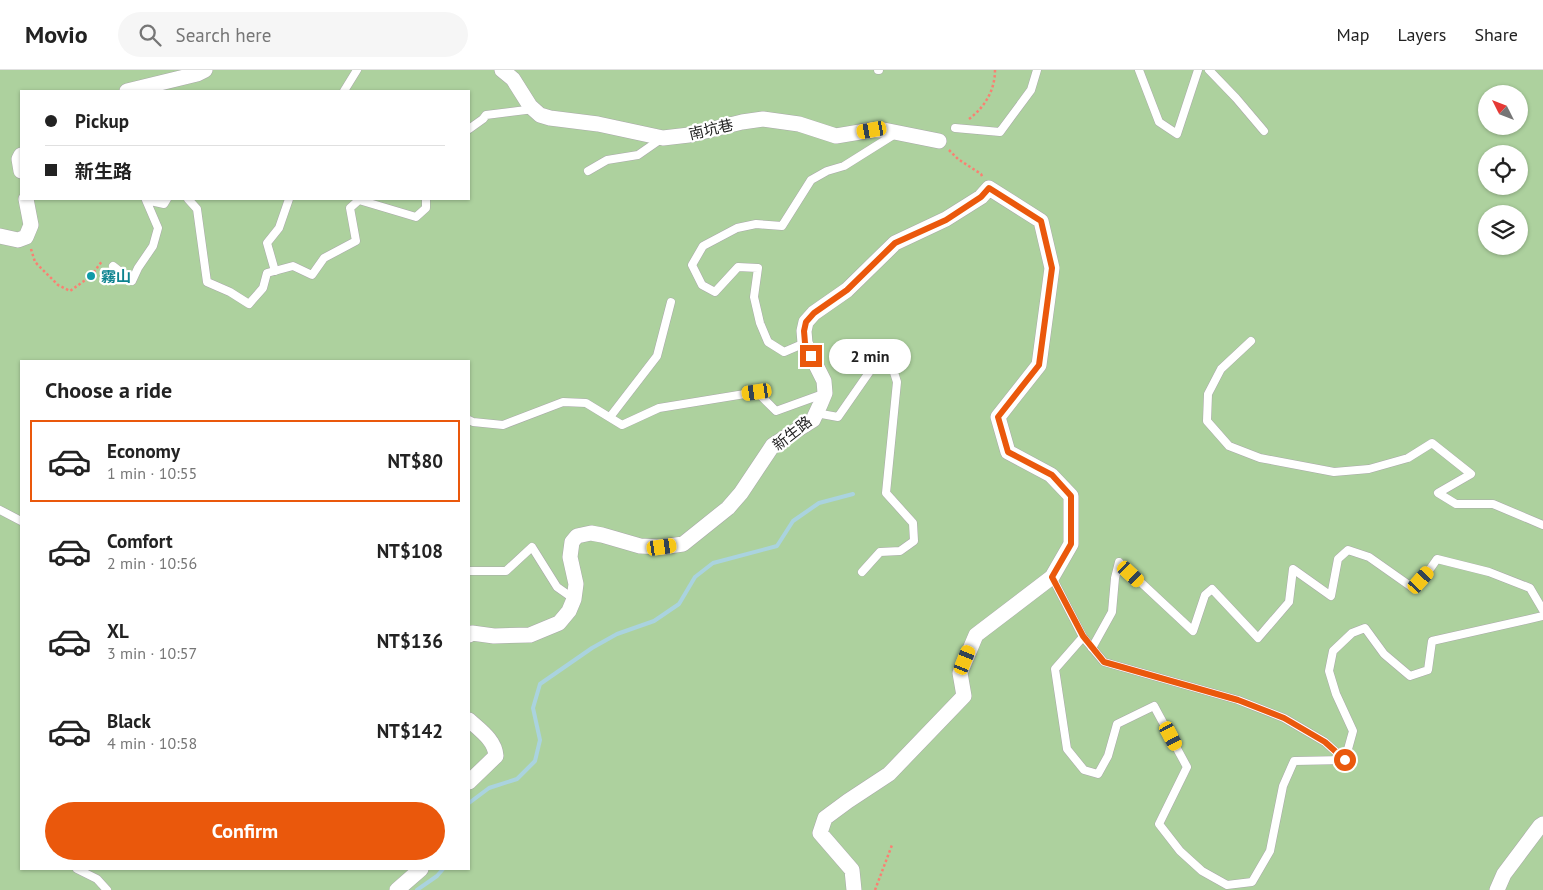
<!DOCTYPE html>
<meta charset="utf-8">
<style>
:root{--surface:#fff;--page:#f6f6f6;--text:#222;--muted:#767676;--line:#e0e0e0;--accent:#ea580c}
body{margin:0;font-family:"PT Sans","Noto Sans TC",sans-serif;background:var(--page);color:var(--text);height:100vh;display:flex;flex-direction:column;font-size:19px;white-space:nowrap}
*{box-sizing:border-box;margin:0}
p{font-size:16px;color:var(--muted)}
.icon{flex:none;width:28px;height:28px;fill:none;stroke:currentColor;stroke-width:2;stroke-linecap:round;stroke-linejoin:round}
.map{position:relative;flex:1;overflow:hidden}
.side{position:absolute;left:20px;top:290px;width:450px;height:510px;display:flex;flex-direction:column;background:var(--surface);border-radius:0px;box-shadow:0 1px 4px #0004}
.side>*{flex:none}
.guide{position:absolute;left:20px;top:20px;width:450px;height:110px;border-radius:0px;box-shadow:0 1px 4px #0004;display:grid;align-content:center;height:110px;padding:0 25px;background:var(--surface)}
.needle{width:32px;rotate:312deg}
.controls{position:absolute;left:1478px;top:15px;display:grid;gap:10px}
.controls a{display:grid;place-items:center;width:50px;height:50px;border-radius:50%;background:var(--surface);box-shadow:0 1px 4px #0004;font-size:25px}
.end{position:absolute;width:22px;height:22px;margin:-11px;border:6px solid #ea580c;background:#fff;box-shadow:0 0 0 2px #fff}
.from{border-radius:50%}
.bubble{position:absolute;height:35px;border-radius:18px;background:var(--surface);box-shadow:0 1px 4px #0004;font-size:16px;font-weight:700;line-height:35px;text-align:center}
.car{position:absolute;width:15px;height:30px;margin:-15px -8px;border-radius:6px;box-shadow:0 0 4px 1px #0007;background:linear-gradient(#f5c518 24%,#345 0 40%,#f5c518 0 76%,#345 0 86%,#f5c518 0)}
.guide b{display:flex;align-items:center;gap:18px;height:48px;font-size:19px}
.guide b+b{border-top:1px solid var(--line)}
.guide i{width:12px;height:12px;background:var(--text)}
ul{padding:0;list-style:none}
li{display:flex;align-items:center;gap:15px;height:82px;margin:0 10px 8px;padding:0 15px;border:2px solid transparent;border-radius:0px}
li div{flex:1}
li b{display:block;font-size:19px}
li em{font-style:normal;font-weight:700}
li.active{border-color:var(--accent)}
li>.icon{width:45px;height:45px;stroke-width:1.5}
h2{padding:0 25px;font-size:22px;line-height:60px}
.cta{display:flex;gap:10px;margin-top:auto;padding:10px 25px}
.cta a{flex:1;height:58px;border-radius:30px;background:var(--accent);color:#fff;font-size:20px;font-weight:700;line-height:58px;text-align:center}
header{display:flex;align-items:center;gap:30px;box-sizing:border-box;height:70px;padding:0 25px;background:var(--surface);border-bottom:1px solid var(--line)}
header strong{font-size:24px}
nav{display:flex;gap:28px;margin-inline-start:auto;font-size:18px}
.search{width:350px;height:45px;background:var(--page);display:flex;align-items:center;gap:12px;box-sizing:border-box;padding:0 18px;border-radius:28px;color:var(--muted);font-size:19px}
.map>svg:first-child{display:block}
.forest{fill:#add19e;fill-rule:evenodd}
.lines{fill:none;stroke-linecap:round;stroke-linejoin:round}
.stream{stroke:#aad3df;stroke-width:4}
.service-casing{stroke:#a9a9a9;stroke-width:9}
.minor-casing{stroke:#a9a9a9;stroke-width:16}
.path{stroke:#fa8072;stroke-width:2.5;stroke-dasharray:2.5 2.5;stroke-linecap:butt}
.service{stroke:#fff;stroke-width:8}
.minor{stroke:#fff;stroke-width:15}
.route{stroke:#ea580c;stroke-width:6}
.culture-dot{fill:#0f9aa8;stroke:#fff;stroke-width:2}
.labels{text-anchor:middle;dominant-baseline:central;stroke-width:4.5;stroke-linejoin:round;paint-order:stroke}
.street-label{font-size:15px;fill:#222;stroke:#fff}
.culture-label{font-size:15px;font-weight:bold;fill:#0d838f;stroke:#fff;text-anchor:start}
</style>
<header>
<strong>Movio</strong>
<div class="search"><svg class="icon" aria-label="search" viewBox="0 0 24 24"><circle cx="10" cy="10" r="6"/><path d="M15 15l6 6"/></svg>Search here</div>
<nav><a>Map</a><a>Layers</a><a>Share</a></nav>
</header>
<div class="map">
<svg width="1543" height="820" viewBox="0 0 1543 820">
<rect width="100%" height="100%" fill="#f2efe9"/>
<path class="forest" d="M0 0H1543V820H0ZM21 21H469V129H21ZM1486 24H1519V56H1486ZM1486 84H1519V116H1486ZM1486 144H1519V176H1486ZM21 291H469V799H21Z"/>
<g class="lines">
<g class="stream">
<polyline points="469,733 489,718 517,709 535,691 540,670 533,638 540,614 592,578 617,564 654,551 679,534 695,507 713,493 777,476 793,451 819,433 853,424"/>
<polyline points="417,820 437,806 443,799"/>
</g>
<defs>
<g id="service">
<polyline points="878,0 879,0"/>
<polyline points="1139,0 1159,52 1177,64 1198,0"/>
<polyline points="1209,0 1236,28 1264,61"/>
<polyline points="344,21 357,0"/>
<polyline points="955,58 1000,62 1031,20 1037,0"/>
<polyline points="469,59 483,49 486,45 534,39"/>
<polyline points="588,101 607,90 638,85 661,69"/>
<polyline points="188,129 197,139 207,212 230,222 249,234 263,218 267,203 293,196 312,205 324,188 356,171 350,138 359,130 416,147 426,138 426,129"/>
<polyline points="113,196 132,211 138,198 153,176 158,158 146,130 164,134 167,129"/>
<polyline points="275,201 267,173 279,158 289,129"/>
<polyline points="1251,271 1221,299 1208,324 1207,351 1229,376 1260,388 1334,402 1369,399 1408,388 1432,373 1471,404 1438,423 1456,434 1493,434 1543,455"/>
<polyline points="805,273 784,282 768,272 760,253 754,227 758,198 738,197 715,222 702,215 692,195 703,176 737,158 756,154 782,156 811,110 827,101 844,96 895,64"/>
<polyline points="816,343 838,347 877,291 892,296 897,312 886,423 913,453 914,471 900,481 880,482 862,502"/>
<polyline points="610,347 657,286 671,232"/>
<polyline points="469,350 473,352 503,355 563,332 586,333 622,355 659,338 757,322 776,341 823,324"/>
<polyline points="0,440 21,451"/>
<polyline points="469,501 506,501 532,477 557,517 574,529"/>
<polyline points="1052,507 1083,567 1104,592 1238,630 1284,648 1325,672 1345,690 1353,661 1336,624 1329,601 1333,581 1352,563 1365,558 1384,584 1410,606 1428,600 1432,571 1543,546"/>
<polyline points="1083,567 1055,599 1067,679 1084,700 1098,704 1108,686 1117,654 1154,636 1187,697 1159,754 1180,781 1202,801 1227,815 1252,812 1270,781 1283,716 1294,691 1345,690"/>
<polyline points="1092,578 1112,542 1115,508 1119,492 1193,561 1205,525 1212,519 1258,568 1289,532 1293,499 1331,526 1338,489 1348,480 1369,487 1413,518 1428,502 1437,489 1489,502 1530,518 1543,540"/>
<polyline points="77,799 97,809 107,820"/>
</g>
<g id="minor">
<polyline points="502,0 513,9 530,36 540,45 550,48 598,54 663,68 689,65 742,52 763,49 799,54 836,66 872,60 884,60 939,71"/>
<polyline points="127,21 197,4 205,0"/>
<polyline points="21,85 19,89 21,101"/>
<polyline points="0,166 18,170 26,167 31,155 26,129"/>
<polyline points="469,565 472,563 494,566 530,565 559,553 569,541 574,529 576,514 570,487 572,472 577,466 591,463 602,465 640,476 662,477 683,474 728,438 741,423 773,375 813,350 820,335 825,323 824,311 805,273 804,261 806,252 814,243 847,220 895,173 946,149 981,127 989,118 1041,151 1052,198 1039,295 998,347 1008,382 1051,405 1071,426 1071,474 1052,507 976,565 960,603 964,626 889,704 848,731 825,748 820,763 852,800 854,820"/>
<path d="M469 650C480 660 495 670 496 686L469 712"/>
<polyline points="397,820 421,799"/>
<polyline points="1497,820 1504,804 1540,756 1543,754"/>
</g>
</defs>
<use href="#service" class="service-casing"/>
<use href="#minor" class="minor-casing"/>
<g class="path">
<path d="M969 49C985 37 995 20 995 0"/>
<polyline points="949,80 958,89 981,104 983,108"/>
<polyline points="31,179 35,192 58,215 70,221 91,206 102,191"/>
<polyline points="875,820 892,775"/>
</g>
<use href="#service" class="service"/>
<use href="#minor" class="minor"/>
</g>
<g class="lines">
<polyline class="route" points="811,286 805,273 804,261 806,252 814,243 847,220 895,173 946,150 981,127 989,118 1041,151 1052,198 1039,295 998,347 1008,382 1052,405 1071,426 1071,474 1052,507 1083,566 1104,592 1238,630 1284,648 1325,672 1345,690"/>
</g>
<circle class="culture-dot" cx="91" cy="206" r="5"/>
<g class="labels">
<g class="street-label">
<text transform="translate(711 59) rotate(-13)">南坑巷</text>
<text transform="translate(792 363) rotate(-38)">新生路</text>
</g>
<g class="culture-label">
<text x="101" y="206">霧山</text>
</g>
</g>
</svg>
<div class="controls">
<a><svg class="needle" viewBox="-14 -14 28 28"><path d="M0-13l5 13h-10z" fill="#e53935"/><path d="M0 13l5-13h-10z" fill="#767676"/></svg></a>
<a><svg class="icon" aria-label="locate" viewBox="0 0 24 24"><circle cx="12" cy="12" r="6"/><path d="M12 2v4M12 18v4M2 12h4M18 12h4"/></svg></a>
<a><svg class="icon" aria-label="layers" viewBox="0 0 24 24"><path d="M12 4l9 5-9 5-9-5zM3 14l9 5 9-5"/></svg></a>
</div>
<i class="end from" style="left:1345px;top:690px"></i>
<i class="end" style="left:811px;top:286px"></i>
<div class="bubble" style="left:829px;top:269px;width:82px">2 min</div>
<i class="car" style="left:872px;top:60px;rotate:260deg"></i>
<i class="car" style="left:757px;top:322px;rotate:262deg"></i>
<i class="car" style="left:662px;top:477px;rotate:82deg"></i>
<i class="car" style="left:1131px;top:504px;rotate:133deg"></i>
<i class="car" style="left:1421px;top:510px;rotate:42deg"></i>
<i class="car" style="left:965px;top:590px;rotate:22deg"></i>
<i class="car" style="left:1171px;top:666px;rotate:152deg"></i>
<div class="guide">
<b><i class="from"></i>Pickup</b>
<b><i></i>新生路</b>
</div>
<section class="side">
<h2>Choose a ride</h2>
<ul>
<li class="active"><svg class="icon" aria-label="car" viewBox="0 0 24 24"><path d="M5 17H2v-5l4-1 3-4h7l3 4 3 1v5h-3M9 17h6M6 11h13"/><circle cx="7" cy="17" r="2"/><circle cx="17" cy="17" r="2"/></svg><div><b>Economy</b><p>1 min · 10:55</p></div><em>NT$80</em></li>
<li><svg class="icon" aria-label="car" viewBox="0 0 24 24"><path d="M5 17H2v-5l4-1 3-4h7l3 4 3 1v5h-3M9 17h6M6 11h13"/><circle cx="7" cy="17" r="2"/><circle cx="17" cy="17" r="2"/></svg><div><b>Comfort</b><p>2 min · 10:56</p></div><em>NT$108</em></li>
<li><svg class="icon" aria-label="car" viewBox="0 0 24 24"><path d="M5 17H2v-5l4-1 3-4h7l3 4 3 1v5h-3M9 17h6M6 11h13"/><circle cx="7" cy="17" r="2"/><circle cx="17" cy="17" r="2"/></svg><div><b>XL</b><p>3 min · 10:57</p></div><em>NT$136</em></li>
<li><svg class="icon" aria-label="car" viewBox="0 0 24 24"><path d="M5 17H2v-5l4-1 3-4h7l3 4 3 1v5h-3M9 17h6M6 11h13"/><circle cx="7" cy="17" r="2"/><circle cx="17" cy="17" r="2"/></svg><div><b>Black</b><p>4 min · 10:58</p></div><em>NT$142</em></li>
</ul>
<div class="cta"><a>Confirm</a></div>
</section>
</div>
